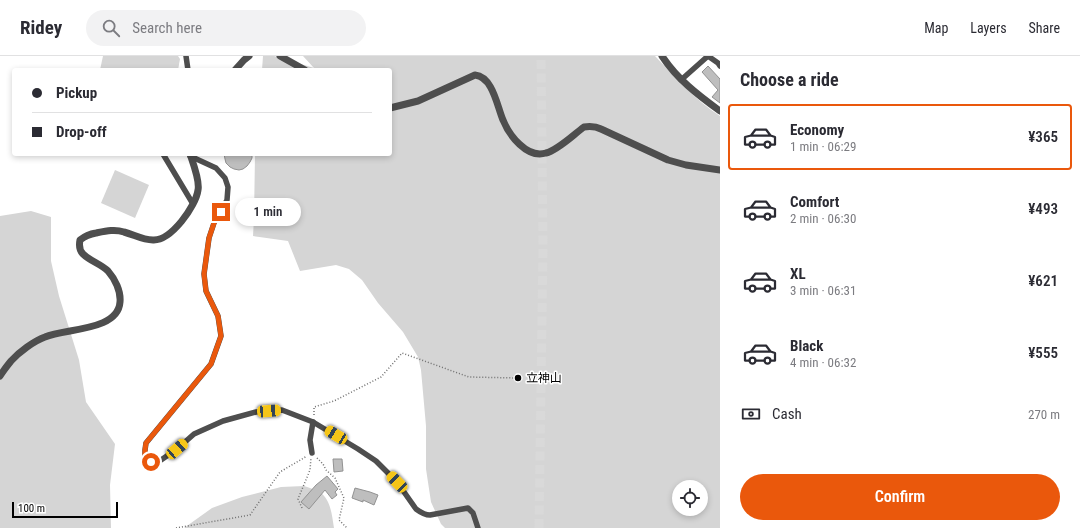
<!DOCTYPE html>
<meta charset="utf-8">
<style>
:root{--surface:#fff;--page:#f2f2f3;--text:#2b2b33;--muted:#7c7c81;--line:#e1e1e2;--accent:#ea580c}
body{margin:0;font-family:"Roboto Condensed","Noto Sans JP",sans-serif;background:var(--page);color:var(--text);height:100vh;display:flex;flex-direction:column;font-size:15px;white-space:nowrap}
*{box-sizing:border-box;margin:0}
p{font-size:13px;color:var(--muted)}
.icon{flex:none;width:22px;height:22px;fill:none;stroke:currentColor;stroke-width:2;stroke-linecap:round;stroke-linejoin:round}
.map{position:relative;flex:1;overflow:hidden}
.panel{display:flex;flex-direction:column;background:var(--surface);width:360px}
.panel>*{flex:none}
.hud{position:absolute;left:12px;top:12px;width:380px;height:88px;border-radius:4px;box-shadow:0 2px 6px #0003;display:grid;align-content:center;height:88px;padding:0 20px;background:var(--surface)}
.tools{position:absolute;left:672px;top:424px;display:grid;gap:8px}
.tools a{display:grid;place-items:center;width:36px;height:36px;border-radius:50%;background:var(--surface);box-shadow:0 2px 6px #0003;font-size:20px}
.scale{position:absolute;left:12px;bottom:10px;width:106px;box-sizing:border-box;padding-left:4px;border:2px solid #000;border-top:0;font-size:11px;line-height:14px;white-space:nowrap;color:#000;-webkit-text-stroke:3px #fff;paint-order:stroke}
.end{position:absolute;width:18px;height:18px;margin:-9px;border:5px solid #ea580c;background:#fff;box-shadow:0 0 0 2px #fff}
.from{border-radius:50%}
.bubble{position:absolute;height:28px;border-radius:14px;background:var(--surface);box-shadow:0 2px 6px #0003;font-size:13px;font-weight:600;line-height:28px;text-align:center}
.car{position:absolute;width:12px;height:24px;margin:-12px -6px;border-radius:5px;box-shadow:0 0 3px 1px #0007;background:linear-gradient(#f5c518 24%,#345 0 40%,#f5c518 0 76%,#345 0 86%,#f5c518 0)}
.hud b{display:flex;align-items:center;gap:14px;height:38px;font-size:15px}
.hud b+b{border-top:1px solid var(--line)}
.hud i{width:10px;height:10px;background:var(--text)}
ul{padding:0;list-style:none}
li{display:flex;align-items:center;gap:12px;height:66px;margin:0 8px 6px;padding:0 12px;border:2px solid transparent;border-radius:4px}
li div{flex:1}
li b{display:block;font-size:15px}
li em{font-style:normal;font-weight:600}
li.current{border-color:var(--accent)}
li>.icon{width:36px;height:36px;stroke-width:1.5}
h2{padding:0 20px;font-size:18px;line-height:48px}
.pay{display:flex;align-items:center;gap:10px;height:44px;padding:0 20px;font-size:15px}
.pay p{margin-inline-start:auto}
.button{display:flex;gap:8px;margin-top:auto;padding:8px 20px}
.button a{flex:1;height:46px;border-radius:24px;background:var(--accent);color:#fff;font-size:16px;font-weight:600;line-height:46px;text-align:center}
header{display:flex;align-items:center;gap:24px;box-sizing:border-box;height:56px;padding:0 20px;background:var(--surface);border-bottom:1px solid var(--line)}
header strong{font-size:19px}
nav{display:flex;gap:22px;margin-inline-start:auto;font-size:14px}
.search{width:280px;height:36px;background:var(--page);display:flex;align-items:center;gap:10px;box-sizing:border-box;padding:0 14px;border-radius:22px;color:var(--muted);font-size:15px}
main{display:flex;flex:1;min-height:0}
.map>svg:first-child{display:block}
.green{fill:#d5d5d5;fill-rule:evenodd}
.building{fill:#bebebe;stroke:#929292}
.lines{fill:none;stroke-linecap:round;stroke-linejoin:round}
.trunk-tunnel{stroke:#d9d9d9;stroke-width:9;stroke-dasharray:9 4.5;stroke-linecap:butt}
.path{stroke:#707070;stroke-width:1.5;stroke-dasharray:1 2;stroke-linecap:butt}
.minor{stroke:#4e4e4e;stroke-width:5.5}
.tertiary{stroke:#4e4e4e;stroke-width:7}
.route{stroke:#ea580c;stroke-width:5}
.poi-dot{fill:#000;stroke:#fff;stroke-width:1.5}
.labels{text-anchor:middle;dominant-baseline:central;stroke-width:3;stroke-linejoin:round;paint-order:stroke}
.poi-label{font-size:12px;fill:#000;stroke:#fff;text-anchor:start}
</style>
<header>
<strong>Ridey</strong>
<div class="search"><svg class="icon" aria-label="search" viewBox="0 0 24 24"><circle cx="10" cy="10" r="6"/><path d="M15 15l6 6"/></svg>Search here</div>
<nav><a>Map</a><a>Layers</a><a>Share</a></nav>
</header>
<main>
<div class="map">
<svg width="720" height="472" viewBox="0 0 720 472">
<rect width="100%" height="100%" fill="#fff"/>
<g class="green">
<polygon points="103,0 178,0 180,3 178,14 100,14"/>
<path d="M263 0H274L314 12 303 0H655C676 22 695 44 720 60V472H445L441 468 431 446 426 413V370L421 314 418 301 403 276 378 247 362 224 349 213 336 209 300 215 288 185 253 180 254 162 255 98H390V14H262ZM679 431H701V453H679Z"/>
<polygon points="115,114 149,129 135,162 101,147"/>
<polygon points="31,155 51,161 51,205 59,240 79,304 86,346 115,388 110,429 111,472 0,472 0,160"/>
<path d="M304 430C309 432 315 433 320 436 331 444 332 460 334 472H184L212 452 242 441 281 431Z"/>
</g>
<g class="building">
<polygon points="708,10 720,23 720,47 712,41 718,34 702,16"/>
<polygon points="224,98 252,98 252,102 250,106 247,110 243,113 239,114 234,113 230,111 226,107 225,103"/>
<polygon points="333,403 342,403 343,415 334,416"/>
<polygon points="327,420 338,433 335,436 337,439 332,443 325,434 309,453 301,446 316,429"/>
<polygon points="355,432 370,436 378,439 374,449 363,444 363,446 352,442"/>
</g>
<g class="lines">
<polyline class="trunk-tunnel" points="539,472 543,191 541,0"/>
<g class="path">
<polyline points="314,359 314,351 334,345 381,321 402,297 469,321 518,322"/>
<polyline points="317,402 323,408 326,414 335,422 344,442 339,464 347,472"/>
<polyline points="302,452 298,443 310,414 311,402"/>
<polyline points="176,472 250,459 280,416 307,400"/>
</g>
<g class="minor">
<polyline points="186,0 188,14"/>
<polyline points="708,0 718,7 720,10"/>
<polyline points="681,24 708,0"/>
<polyline points="163,98 193,148"/>
<path d="M190 100 216 112 225 122 228 131 227 144 214 167 209 182 204 218 206 235 218 260 221 280 211 308 146 387 145 394V401L151 406 161 404 177 393 194 378 223 365 256 356 282 354 313 366 358 393 376 405 397 426 416 453C420 456 424 459 430 459L468 452 473 457 478 472"/>
<polyline points="312,397 310,384 313,366"/>
</g>
<g class="tertiary">
<polyline points="280,0 305,14"/>
<path d="M662 0C677 23 698 39 720 55"/>
<polyline points="235,14 244,4 249,0"/>
<path d="M390 52 418 45 475 19C493 21 497 50 503 64 509 79 527 103 546 97 558 94 573 79 584 71 591 70 595 70 601 73L668 104 686 109 720 114"/>
<path d="M0 320C3 315 7 310 11 305 19 296 34 285 45 281 66 272 118 275 120 246 121 235 115 223 108 215 101 208 90 205 83 198 79 194 79 189 80 184 85 180 90 178 96 177 106 175 115 173 124 176 135 179 142 184 153 184 171 185 196 150 198 134 200 125 193 107 190 98"/>
</g>
</g>
<g class="lines">
<polyline class="route" points="151,406 145,400 145,394 146,387 211,308 221,280 218,260 206,235 204,218 209,182 214,167 221,156"/>
</g>
<circle class="poi-dot" cx="518" cy="322" r="4"/>
<g class="labels">
<g class="poi-label">
<text x="526" y="322">立神山</text>
</g>
</g>
</svg>
<div class="tools">
<a><svg class="icon" aria-label="locate" viewBox="0 0 24 24"><circle cx="12" cy="12" r="6"/><path d="M12 2v4M12 18v4M2 12h4M18 12h4"/></svg></a>
</div>
<div class="scale">100 m</div>
<i class="end from" style="left:151px;top:406px"></i>
<i class="end" style="left:221px;top:156px"></i>
<div class="bubble" style="left:235px;top:142px;width:66px">1 min</div>
<i class="car" style="left:269px;top:355px;rotate:86deg"></i>
<i class="car" style="left:336px;top:379px;rotate:301deg"></i>
<i class="car" style="left:177px;top:393px;rotate:49deg"></i>
<i class="car" style="left:397px;top:426px;rotate:316deg"></i>
<div class="hud">
<b><i class="from"></i>Pickup</b>
<b><i></i>Drop-off</b>
</div>
</div>
<section class="panel">
<h2>Choose a ride</h2>
<ul>
<li class="current"><svg class="icon" aria-label="car" viewBox="0 0 24 24"><path d="M5 17H2v-5l4-1 3-4h7l3 4 3 1v5h-3M9 17h6M6 11h13"/><circle cx="7" cy="17" r="2"/><circle cx="17" cy="17" r="2"/></svg><div><b>Economy</b><p>1 min · 06:29</p></div><em>¥365</em></li>
<li><svg class="icon" aria-label="car" viewBox="0 0 24 24"><path d="M5 17H2v-5l4-1 3-4h7l3 4 3 1v5h-3M9 17h6M6 11h13"/><circle cx="7" cy="17" r="2"/><circle cx="17" cy="17" r="2"/></svg><div><b>Comfort</b><p>2 min · 06:30</p></div><em>¥493</em></li>
<li><svg class="icon" aria-label="car" viewBox="0 0 24 24"><path d="M5 17H2v-5l4-1 3-4h7l3 4 3 1v5h-3M9 17h6M6 11h13"/><circle cx="7" cy="17" r="2"/><circle cx="17" cy="17" r="2"/></svg><div><b>XL</b><p>3 min · 06:31</p></div><em>¥621</em></li>
<li><svg class="icon" aria-label="car" viewBox="0 0 24 24"><path d="M5 17H2v-5l4-1 3-4h7l3 4 3 1v5h-3M9 17h6M6 11h13"/><circle cx="7" cy="17" r="2"/><circle cx="17" cy="17" r="2"/></svg><div><b>Black</b><p>4 min · 06:32</p></div><em>¥555</em></li>
</ul>
<div class="pay"><svg class="icon" aria-label="cash" viewBox="0 0 24 24"><path d="M3 7h18v10H3z"/><circle cx="12" cy="12" r="2"/></svg>Cash<p>270 m</p></div>
<div class="button"><a>Confirm</a></div>
</section>
</main>
